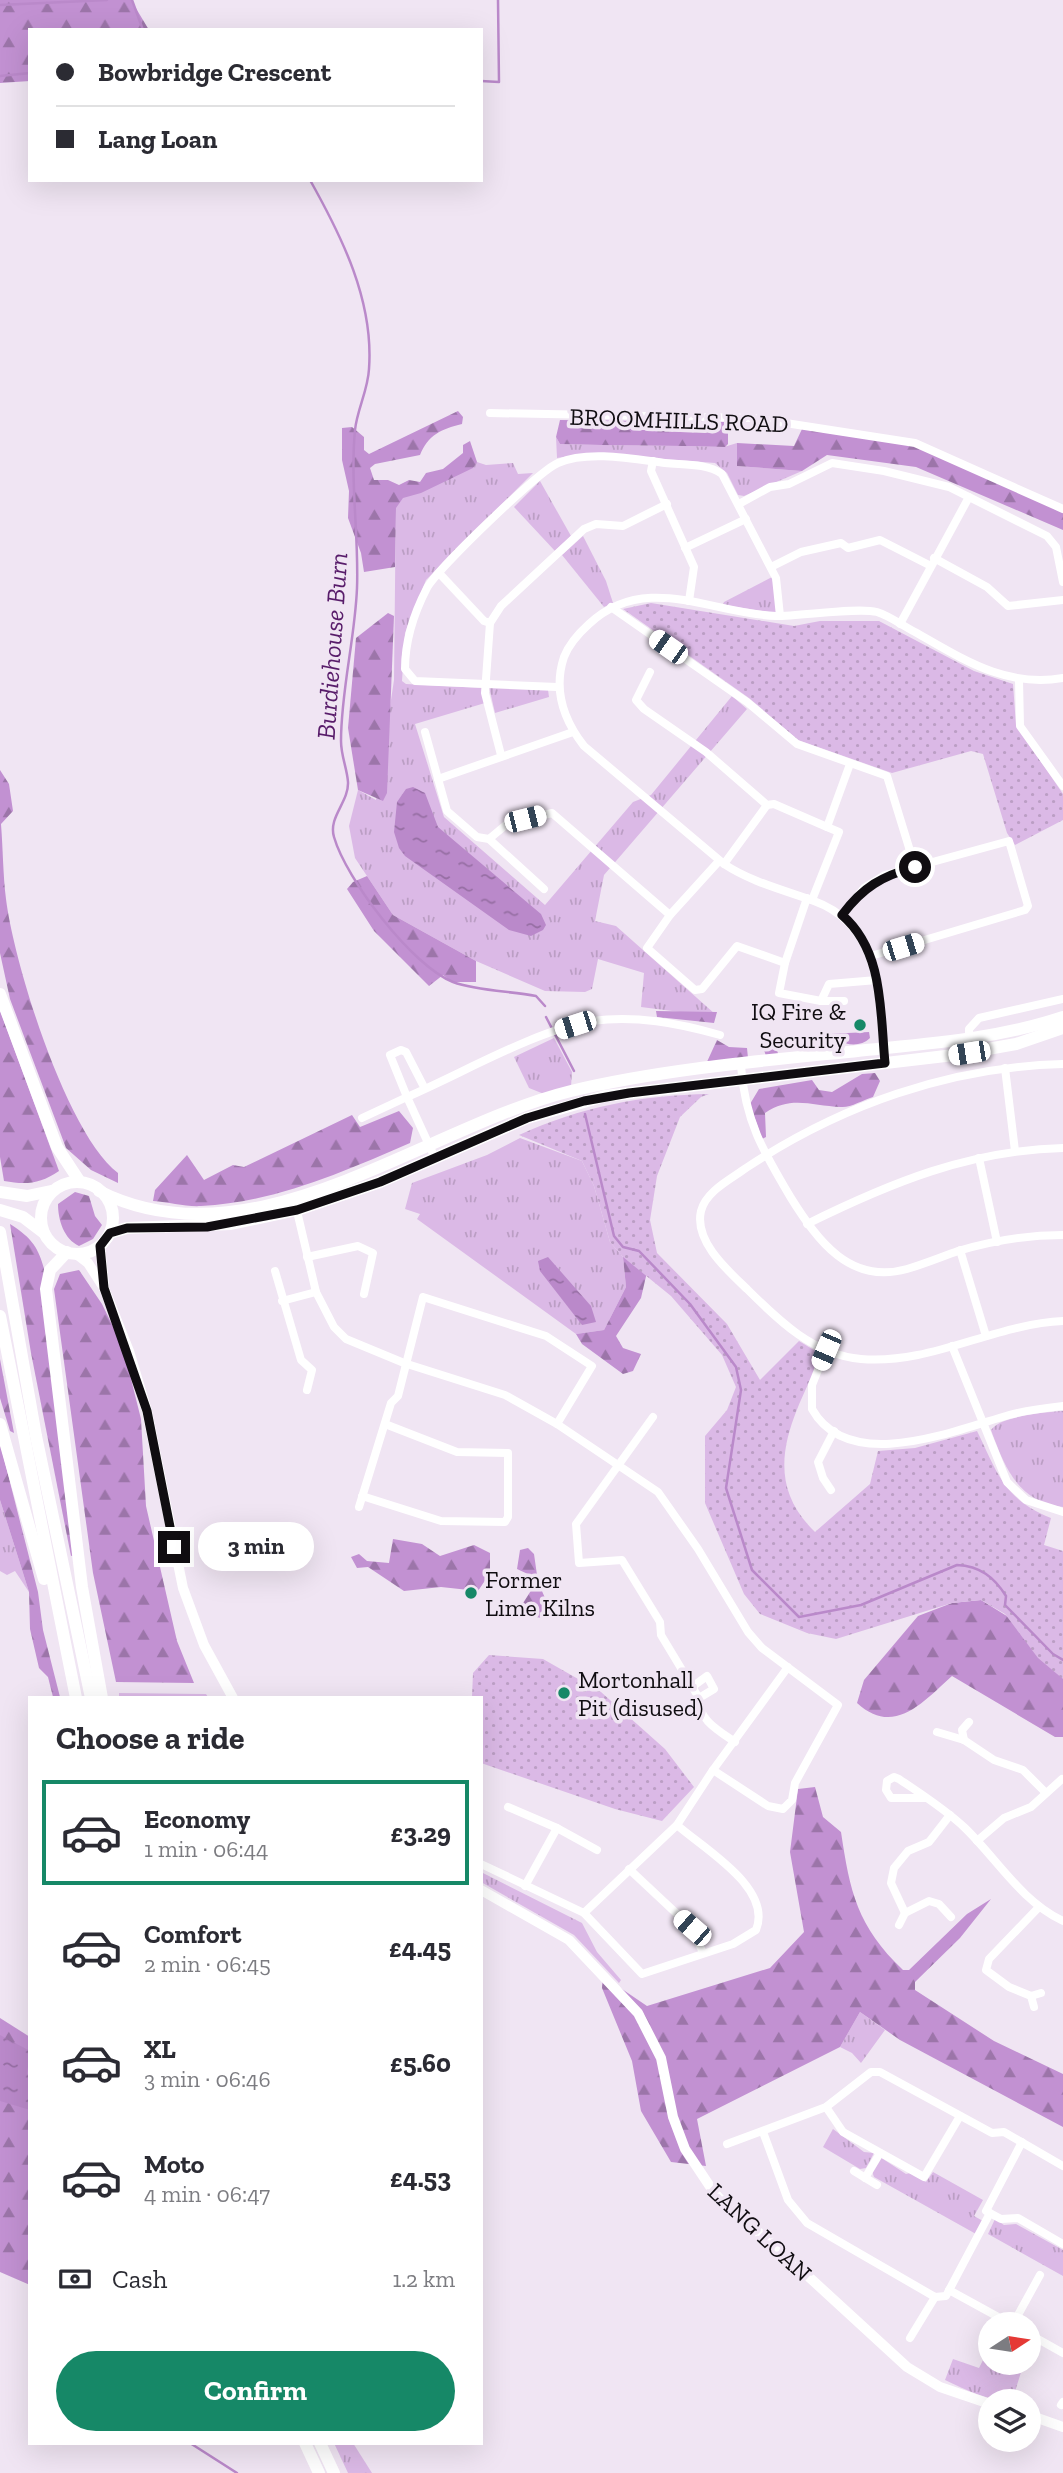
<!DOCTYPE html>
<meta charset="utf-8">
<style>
:root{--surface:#fff;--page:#f7f7f7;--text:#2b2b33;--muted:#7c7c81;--line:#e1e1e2;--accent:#168867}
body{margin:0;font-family:"Zilla Slab",serif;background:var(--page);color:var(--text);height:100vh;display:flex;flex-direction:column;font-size:26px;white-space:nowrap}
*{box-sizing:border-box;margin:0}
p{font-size:23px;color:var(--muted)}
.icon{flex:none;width:38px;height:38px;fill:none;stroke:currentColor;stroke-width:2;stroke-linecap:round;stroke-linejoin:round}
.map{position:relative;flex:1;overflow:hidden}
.drawer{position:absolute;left:28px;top:1696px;width:455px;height:749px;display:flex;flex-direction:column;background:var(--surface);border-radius:0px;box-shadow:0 7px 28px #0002}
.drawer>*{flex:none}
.guide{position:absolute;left:28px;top:28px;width:455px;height:154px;border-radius:0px;box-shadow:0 7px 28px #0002;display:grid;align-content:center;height:154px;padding:0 28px;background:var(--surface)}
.needle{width:46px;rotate:78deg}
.buttons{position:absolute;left:978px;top:2312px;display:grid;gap:14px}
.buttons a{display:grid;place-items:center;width:63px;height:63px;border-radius:50%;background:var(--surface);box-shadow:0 7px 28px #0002;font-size:35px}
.end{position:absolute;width:32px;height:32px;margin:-16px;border:9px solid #100d11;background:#fff;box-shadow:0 0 0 4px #fff}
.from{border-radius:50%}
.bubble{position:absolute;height:49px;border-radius:24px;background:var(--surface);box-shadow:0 7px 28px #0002;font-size:23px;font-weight:700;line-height:49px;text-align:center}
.car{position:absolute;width:21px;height:42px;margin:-21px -10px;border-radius:9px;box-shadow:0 0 5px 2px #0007;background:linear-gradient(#fff 24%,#345 0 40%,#fff 0 76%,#345 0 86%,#fff 0)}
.guide b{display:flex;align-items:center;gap:24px;height:66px;font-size:26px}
.guide b+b{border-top:2px solid var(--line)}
.guide i{width:18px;height:18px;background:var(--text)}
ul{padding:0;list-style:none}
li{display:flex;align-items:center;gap:21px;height:105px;margin:0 14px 10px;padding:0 14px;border:4px solid transparent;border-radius:0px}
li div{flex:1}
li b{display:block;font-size:26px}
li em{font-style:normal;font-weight:700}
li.active{border-color:var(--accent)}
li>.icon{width:63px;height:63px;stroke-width:1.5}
h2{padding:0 28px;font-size:32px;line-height:84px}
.pay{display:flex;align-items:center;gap:18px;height:77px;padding:0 28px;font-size:26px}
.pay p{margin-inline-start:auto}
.action{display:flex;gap:14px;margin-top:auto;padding:14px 28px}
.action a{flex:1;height:80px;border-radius:42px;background:var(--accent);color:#fff;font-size:28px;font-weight:700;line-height:80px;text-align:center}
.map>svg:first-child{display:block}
.grass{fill:url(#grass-tufts)}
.forest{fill:url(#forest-firs)}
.park{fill:url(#park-dots)}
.water{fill:url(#water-ripples)}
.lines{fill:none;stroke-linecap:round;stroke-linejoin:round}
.stream{stroke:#ba89ca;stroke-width:2.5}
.minor{stroke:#fff;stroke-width:8}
.tertiary{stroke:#fff;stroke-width:10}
.primary{stroke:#fff;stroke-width:12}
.trunk{stroke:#fff;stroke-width:12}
.route{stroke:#100d11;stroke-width:9}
.poi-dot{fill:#168867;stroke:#f0e5f3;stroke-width:2.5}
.labels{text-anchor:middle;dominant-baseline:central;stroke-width:7;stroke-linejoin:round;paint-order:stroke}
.street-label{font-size:24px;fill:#100d11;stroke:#f0e5f3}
.poi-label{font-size:24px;fill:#100d11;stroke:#f0e5f3;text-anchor:start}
.water-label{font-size:26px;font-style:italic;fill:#581c6a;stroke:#f0e5f3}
</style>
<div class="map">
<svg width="1063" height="2473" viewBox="0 0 1063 2473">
<defs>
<pattern id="grass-tufts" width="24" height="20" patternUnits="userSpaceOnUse" patternTransform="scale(1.75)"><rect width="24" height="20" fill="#dbb9e6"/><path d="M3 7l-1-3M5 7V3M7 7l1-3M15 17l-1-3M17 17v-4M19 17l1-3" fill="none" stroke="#bb9ec4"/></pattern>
<pattern id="forest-firs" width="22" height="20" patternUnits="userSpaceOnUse" patternTransform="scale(1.75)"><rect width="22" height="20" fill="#c291d2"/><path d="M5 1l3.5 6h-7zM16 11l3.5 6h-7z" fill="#9c75a9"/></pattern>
<pattern id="park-dots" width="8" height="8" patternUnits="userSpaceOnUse" patternTransform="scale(1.75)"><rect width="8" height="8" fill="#dbb9e6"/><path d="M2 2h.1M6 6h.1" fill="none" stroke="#bb9ec4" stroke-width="1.8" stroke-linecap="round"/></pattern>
<pattern id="water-ripples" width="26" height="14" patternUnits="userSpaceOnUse" patternTransform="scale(1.75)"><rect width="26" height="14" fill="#ba89ca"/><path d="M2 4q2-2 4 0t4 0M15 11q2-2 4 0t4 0" fill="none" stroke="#966ea3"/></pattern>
</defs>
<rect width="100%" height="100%" fill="#f0e5f3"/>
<g class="grass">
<path d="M556 437 560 444C615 446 670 445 724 447L737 443V466L802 471 744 496 738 495 727 473 715 463 589 453 557 458Z"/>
<polygon points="477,462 486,465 513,463 518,474 533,473 426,580 405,633 402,681 406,684 482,688 485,703 415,724 444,817 545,905 633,802 651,795 732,696 747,709 604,875 595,921 616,926 715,1014 711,1016 641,1007 644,973 598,959 592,989 585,992 545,991 476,961 393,915 355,858 349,826 358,790 376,800 394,680 396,492 419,490"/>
<polygon points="540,481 571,536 555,551 514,507"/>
<polygon points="583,536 606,581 613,603 604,607 562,555"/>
<polygon points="772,577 778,610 775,613 723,605 724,602"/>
<polygon points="489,687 548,690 549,697 495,713"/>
<polygon points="554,1038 572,1072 571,1087 544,1094 529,1088 514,1057"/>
<polygon points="520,1138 582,1161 594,1186 610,1242 623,1257 626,1287 604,1330 576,1334 417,1219 420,1214 405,1209 412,1183 487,1155"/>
<path d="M1063 1411V1507C1018 1502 1005 1468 991 1430 1000 1416 1046 1412 1063 1411Z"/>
<polygon points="0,1500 29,1592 15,1571 7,1575 0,1571"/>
<polygon points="119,1693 206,1694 208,1697 119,1697"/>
<polygon points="481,1872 582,1923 597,1952 621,1980 619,1983 574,1935 481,1882"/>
<polygon points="860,2012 885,2030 861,2063 852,2053 840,2047"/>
<polygon points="833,2129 864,2152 874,2153 866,2168 860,2169 823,2147"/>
<polygon points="880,2157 906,2174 910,2173 926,2182 933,2172 983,2200 974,2216 983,2221 976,2234 874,2177 872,2171"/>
<polygon points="995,2219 1004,2225 1016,2224 1063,2250 1063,2276 988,2234"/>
<path d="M984 2358 990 2362 1022 2369 1012 2401C988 2401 966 2390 945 2380L953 2359 979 2368Z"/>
<polygon points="334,2443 353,2443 372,2473 348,2473"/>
</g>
<g class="forest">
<polygon points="0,0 131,0 149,30 30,30 30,81 0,83"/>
<path d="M458 411 463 417 462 424C441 429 428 435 420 455L375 464 370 468 374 480H388L399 485 409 480 420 482 426 473 443 469 463 453V445L470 441 477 462 473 468 421 493 403 498 396 508 395 567 364 572 361 553 348 518 349 491 342 460V428L352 427 364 437V450L369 454Z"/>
<path d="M560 420 728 422V444L725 447C670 445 615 446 560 444L556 437Z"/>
<polygon points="802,429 914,446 1063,512 1063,530 916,467 827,455 802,471 737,466 737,443 794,446"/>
<polygon points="388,613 394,616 387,793 383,801 358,790 348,728 356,638"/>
<path d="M0 770 9 784 13 811 1 824C3 849 3 875 6 899 14 964 67 1135 118 1173V1183L91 1170 66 1148 10 999 0 953Z"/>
<polygon points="367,876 393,915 476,961 476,982 452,982 443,975 429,986 374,931 347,889 353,882"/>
<path d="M0 1010 59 1171C40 1184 26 1185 4 1181L0 1157Z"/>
<polygon points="656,1011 717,1012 714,1023 657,1017"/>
<path d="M869 1032 870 1038C858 1050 837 1043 826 1034Z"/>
<polygon points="759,1035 774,1035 778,1054 766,1056"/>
<polygon points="717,1040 729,1047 747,1048 748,1058 706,1064"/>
<path d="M875 1073 880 1081 873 1097C863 1100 850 1108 841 1107 812 1106 791 1095 765 1113L766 1137 762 1139 750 1104 759 1089 812 1080 819 1090 832 1092 862 1074Z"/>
<path d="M399 1111 413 1128 410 1143C343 1172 276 1202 201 1206 186 1207 169 1202 153 1201L155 1190 187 1155 204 1180 233 1165 244 1167 352 1115 360 1127Z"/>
<path d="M75 1192 89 1196 95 1216 102 1225 93 1239 79 1246C64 1239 58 1220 58 1204Z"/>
<path d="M10 1224C32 1238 39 1248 45 1273L75 1555 71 1556 31 1353Z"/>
<polygon points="632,1256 647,1272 641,1298 616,1336 623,1348 641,1354 633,1371 623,1374 582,1344 576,1334 604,1330 626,1287 623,1257"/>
<polygon points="79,1270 102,1304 123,1347 141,1419 146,1506 177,1641 194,1683 116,1682 93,1573 54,1289 60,1274"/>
<polygon points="0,1359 14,1433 10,1431 0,1398"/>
<polygon points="0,1443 38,1592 43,1630 60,1697 53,1697 48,1677 39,1668 30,1629 29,1592 0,1500"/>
<polygon points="393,1539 422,1544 440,1556 474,1545 490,1553 490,1573 478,1591 441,1587 404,1591 368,1567 357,1568 351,1557 359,1554 367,1561 389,1563"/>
<polygon points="528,1548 534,1554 538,1582 549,1607 548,1619 530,1616 523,1603 532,1589 530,1575 517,1569 520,1550"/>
<path d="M981 1600 1063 1651V1737H1055L952 1676C923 1702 894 1737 857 1703L864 1680 918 1616 952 1603Z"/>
<path d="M815 1787 823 1817 841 1832C850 1892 857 1926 903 1970H909L967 1914 991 1899 960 1938 915 1982V1990L994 2041 1063 2074V2127L900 2040 860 2012 840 2047 697 2119 706 2166 671 2162 641 2111 632 2061 602 1988 603 1970 619 1987 647 2006 770 1968 804 1932 790 1852 798 1789Z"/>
<polygon points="0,2018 30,2037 30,2285 0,2272"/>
</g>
<g class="park">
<polygon points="651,603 794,626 820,621 879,621 974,671 1013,684 1016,725 1063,794 1063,820 1015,845 1007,833 983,754 971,751 892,773 798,740 749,698 623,609"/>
<path d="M709 1094 701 1097 680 1117 657 1176 650 1220 657 1253 727 1324 760 1380 799 1341 822 1355C794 1415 757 1476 815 1532L870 1484 878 1451 915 1448 977 1431C998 1474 1004 1499 1051 1518L1044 1545 1063 1551V1679L1038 1658 1005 1614 981 1600 952 1603 836 1639 807 1633 760 1614 744 1594 705 1503V1436L727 1410 736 1387 722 1355 671 1296 623 1257 610 1242 594 1186 582 1161 519 1135C580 1107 642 1095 709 1094Z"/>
<polygon points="489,1655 543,1659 601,1692 665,1749 694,1787 662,1821 615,1809 481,1763 481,1698 472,1697 473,1673"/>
</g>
<g class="water">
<polygon points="413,787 425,793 438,827 541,914 546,925 543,930 531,936 509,930 405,856 399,848 394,832 397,802 406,789"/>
<polygon points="548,1257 591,1306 596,1322 582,1325 540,1271 538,1261"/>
<polygon points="0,2035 30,2051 27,2074 30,2076 30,2110 0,2101"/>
</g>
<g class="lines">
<g class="stream">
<polyline points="132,0 143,30"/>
<polyline points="0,5 107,0"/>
<polyline points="0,76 30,73"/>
<polyline points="481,81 499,82 498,0"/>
<path d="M310 180C342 237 374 301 369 369 368 390 357 410 355 430 350 483 359 536 357 588 355 639 341 690 341 741 341 756 347 768 348 782 349 802 328 817 334 837 346 879 412 966 453 982 477 991 510 991 536 996L545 1006"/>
<polyline points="546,1017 574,1071"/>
<path d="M585 1114 614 1236 623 1247 639 1251 690 1304 736 1367 741 1390 726 1488 752 1570 799 1617 861 1605 957 1565C980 1566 994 1577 1006 1596L1005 1605 1053 1654 1063 1660"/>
<polyline points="190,2443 237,2473"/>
</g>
<g class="minor">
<polyline points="490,413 753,418 915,443 1063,509"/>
<polyline points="653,461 651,471 694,567 689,601"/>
<polyline points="739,504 770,487 789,484 832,463 884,471 949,487 1047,536 1056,547 1063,582"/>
<polyline points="685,548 746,519"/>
<polyline points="934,558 987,587 1008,606 1063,600"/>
<polyline points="771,567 801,552 841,543 848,548 880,540 931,566"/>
<polyline points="439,573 484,621 490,623"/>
<polyline points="611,607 747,702 797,744 887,776 915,867"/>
<polyline points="900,624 969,497"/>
<polyline points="650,672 636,700 644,709 706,752 767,805 774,804 827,827"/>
<polyline points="1019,680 1020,726 1063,786"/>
<path d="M557 687 415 681 405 669C405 641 414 613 427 588 437 569 539 471 558 463 588 450 634 459 665 463 683 465 706 463 722 474L776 578 780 616"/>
<polyline points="425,732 447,811 477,837 489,839 544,889"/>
<polyline points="501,755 485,693 490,623 501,606 584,529 596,524 623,526 667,504"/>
<polyline points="438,779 573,732"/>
<polyline points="489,839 507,824 552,813 670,915"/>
<polyline points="719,861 670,915 647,948 695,990 702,989 737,946 785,963"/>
<polyline points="724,864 767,805"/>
<polyline points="807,898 785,963 779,993 821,1001 829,984 877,980"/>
<polyline points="812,900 839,832 827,827 850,764"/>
<polyline points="842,915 864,888 885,875 1009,841 1028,906 1025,910 871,956"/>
<polyline points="821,1001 844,1001"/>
<polyline points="969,1039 969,1029 979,1018 1063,999"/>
<path d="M885 1063C879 1000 883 926 814 901 784 890 751 882 724 864L584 746C563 719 553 690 564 657 569 644 579 633 589 624 646 571 711 614 776 616 802 616 858 607 877 612 890 616 903 626 915 632 963 659 1005 688 1063 678"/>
<path d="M1063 1064C949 1067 841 1105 746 1168 731 1179 706 1191 701 1211 694 1241 727 1270 747 1289 779 1321 814 1355 861 1359 931 1365 994 1324 1063 1321"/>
<path d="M741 1066C745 1121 763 1151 791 1198 818 1241 850 1285 907 1269 924 1264 941 1257 958 1251 991 1241 1028 1235 1063 1235"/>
<polyline points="1005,1068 1015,1151"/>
<path d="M425 1089 406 1052 401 1050 390 1055 407 1097C461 1074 536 1030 592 1021 635 1015 678 1023 720 1035"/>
<polyline points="362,1118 407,1097 435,1158"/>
<polyline points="979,1158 997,1242"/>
<polyline points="296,1207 316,1292 334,1327 346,1339 404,1363 505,1395 557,1424 658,1492 698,1549 748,1632 762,1648 838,1705 795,1783 792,1800 783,1809 768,1806 713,1770 788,1667"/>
<path d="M807 1224C890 1183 970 1150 1063 1148"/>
<polyline points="960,1250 986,1336"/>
<polyline points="307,1257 358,1246 373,1253 364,1294"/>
<polyline points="275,1271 301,1360 312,1370 307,1390"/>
<polyline points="282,1301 316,1292"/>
<polyline points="952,1346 1007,1482 1026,1500 1063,1512"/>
<path d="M826 1350 812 1385V1409C849 1475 956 1430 1009 1415 1027 1410 1045 1408 1063 1406"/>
<path d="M653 1417 576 1524 579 1563 622 1560 660 1622 661 1635 699 1698C697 1719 719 1731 735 1742"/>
<polyline points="831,1490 823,1478 818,1462 834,1431"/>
<polyline points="362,1496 441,1521 505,1522 508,1517 508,1453 457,1452 385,1424"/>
<polyline points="359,1507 391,1403 398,1396 423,1297 546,1336 592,1366 557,1424"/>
<polyline points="692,1687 707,1676 714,1689 699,1698"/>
<polyline points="937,1732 964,1740 994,1760 1023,1770 1046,1793"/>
<polyline points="964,1740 962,1730 969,1722"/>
<path d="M926 1798H891L886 1790 887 1781 894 1777 899 1779C921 1794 945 1809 965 1828 997 1859 1021 1901 1063 1921"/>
<polyline points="508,1807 557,1828"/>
<polyline points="950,1815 929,1842 908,1851 894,1868 891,1883 905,1913 929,1901 939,1904 951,1917"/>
<polyline points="977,1841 1004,1818 1031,1807 1062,1779"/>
<polyline points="481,1864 584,1913 677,1825 713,1770"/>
<polyline points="629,1869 692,1928 703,1953"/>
<polyline points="525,1886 557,1828 597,1850"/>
<polyline points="1039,1907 989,1959 986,1970 1009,1987 1031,1996 1041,1993"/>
<path d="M584 1913 642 1974 733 1944 756 1930C773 1888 704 1849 677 1825"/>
<polyline points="899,1925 905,1913"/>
<polyline points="1031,1996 1034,2007"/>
<polyline points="826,2107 843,2132 924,2177 960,2116"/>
<polyline points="763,2132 788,2200 807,2223 935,2297 946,2296 990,2213"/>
<polyline points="1022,2142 986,2211 1001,2219 1018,2218 1063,2244"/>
<polyline points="727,2144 826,2107 871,2072 880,2072 992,2133 1004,2132 1063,2166"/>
<polyline points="854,2171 877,2185"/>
<polyline points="865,2178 880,2153"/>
<polyline points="949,2290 1011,2324"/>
<polyline points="1013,2324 1040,2275"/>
<polyline points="1029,2334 1063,2353"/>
<polyline points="910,2338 935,2297"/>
<polyline points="1061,2405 1063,2402"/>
</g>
<g class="tertiary">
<polyline points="100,1246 104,1284"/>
<polyline points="75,1253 88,1263 104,1288 129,1351 147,1411 183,1588 204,1645 233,1698"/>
<polyline points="481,1890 569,1940 638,2013 661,2058 673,2117 685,2149 713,2191 726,2206 773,2244 907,2367 940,2387 990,2404"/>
<polyline points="1029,2415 1063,2427"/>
</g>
<g class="primary">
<circle cx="77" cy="1218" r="36"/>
<path d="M99 1191C253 1269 424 1127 571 1091 671 1067 784 1059 886 1048 946 1042 1006 1036 1063 1017"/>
<polyline points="0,1192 27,1196 51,1191"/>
<polyline points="0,1210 23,1217 44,1233"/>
<polyline points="110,1233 127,1228 231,1224 297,1210 380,1182 527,1118 605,1096 954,1055 1016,1044 1063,1028"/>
</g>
<g class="trunk">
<polyline points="0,994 57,1147 80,1182"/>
<polyline points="0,1232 36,1436 91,1698"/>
<polyline points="67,1252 50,1270 46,1289 82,1587 102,1698"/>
<polyline points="0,1316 76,1698"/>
<polyline points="0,1424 44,1579"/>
<polyline points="305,2443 319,2473"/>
<polyline points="320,2443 334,2473"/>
</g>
</g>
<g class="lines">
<path class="route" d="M174 1547 147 1411 104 1288 100 1246 110 1233 127 1228 207 1227 297 1210 380 1182 527 1118 584 1101 629 1093 885 1063C880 1012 884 951 842 915 863 887 882 876 915 867"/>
</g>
<g class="poi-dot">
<circle cx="860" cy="1025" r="7"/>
<circle cx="471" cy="1593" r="7"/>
<circle cx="564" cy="1693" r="7"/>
</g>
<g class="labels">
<g class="street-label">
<text transform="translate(679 420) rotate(2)">BROOMHILLS ROAD</text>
<text transform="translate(760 2232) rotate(43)">LANG LOAN</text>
</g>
<g class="poi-label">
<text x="846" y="1011" text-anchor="end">IQ Fire &amp;<tspan x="846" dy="28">Security</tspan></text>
<text x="485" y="1579">Former<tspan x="485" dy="28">Lime Kilns</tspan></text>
<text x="578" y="1679">Mortonhall<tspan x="578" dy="28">Pit (disused)</tspan></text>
</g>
<g class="water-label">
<text transform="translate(332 646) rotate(-86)">Burdiehouse Burn</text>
</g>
</g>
</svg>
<div class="buttons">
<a><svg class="needle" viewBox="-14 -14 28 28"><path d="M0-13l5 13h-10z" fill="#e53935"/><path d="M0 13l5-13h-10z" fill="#7c7c81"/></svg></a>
<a><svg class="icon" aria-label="layers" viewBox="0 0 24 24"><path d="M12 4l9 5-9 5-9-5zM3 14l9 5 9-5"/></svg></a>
</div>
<i class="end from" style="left:915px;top:867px"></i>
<i class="end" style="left:174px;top:1547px"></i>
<div class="bubble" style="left:198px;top:1522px;width:116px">3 min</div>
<i class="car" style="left:668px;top:647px;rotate:305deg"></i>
<i class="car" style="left:525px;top:819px;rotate:76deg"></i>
<i class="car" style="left:903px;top:947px;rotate:73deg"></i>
<i class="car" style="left:575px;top:1025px;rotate:252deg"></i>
<i class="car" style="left:969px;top:1053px;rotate:261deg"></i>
<i class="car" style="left:826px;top:1350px;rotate:203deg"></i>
<i class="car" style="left:692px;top:1928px;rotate:311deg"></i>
<div class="guide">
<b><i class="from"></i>Bowbridge Crescent</b>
<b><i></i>Lang Loan</b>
</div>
<section class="drawer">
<h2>Choose a ride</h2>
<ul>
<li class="active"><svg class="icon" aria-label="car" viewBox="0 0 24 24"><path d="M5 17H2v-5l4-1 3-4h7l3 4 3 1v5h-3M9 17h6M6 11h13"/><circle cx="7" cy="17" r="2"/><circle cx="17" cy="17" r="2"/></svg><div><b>Economy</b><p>1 min · 06:44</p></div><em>£3.29</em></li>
<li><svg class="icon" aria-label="car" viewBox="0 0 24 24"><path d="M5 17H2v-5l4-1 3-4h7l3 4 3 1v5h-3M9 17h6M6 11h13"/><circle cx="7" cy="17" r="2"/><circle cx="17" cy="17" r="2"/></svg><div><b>Comfort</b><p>2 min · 06:45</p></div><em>£4.45</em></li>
<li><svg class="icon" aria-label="car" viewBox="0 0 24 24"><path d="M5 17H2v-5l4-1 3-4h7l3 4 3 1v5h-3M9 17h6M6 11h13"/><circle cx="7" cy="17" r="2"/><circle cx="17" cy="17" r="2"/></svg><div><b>XL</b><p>3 min · 06:46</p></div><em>£5.60</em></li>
<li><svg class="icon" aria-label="car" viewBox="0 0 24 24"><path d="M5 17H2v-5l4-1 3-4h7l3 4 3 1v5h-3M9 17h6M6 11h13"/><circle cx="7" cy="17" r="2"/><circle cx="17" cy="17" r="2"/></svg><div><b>Moto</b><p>4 min · 06:47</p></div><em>£4.53</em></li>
</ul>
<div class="pay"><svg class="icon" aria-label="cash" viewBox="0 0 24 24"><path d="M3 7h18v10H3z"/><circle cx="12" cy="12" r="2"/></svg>Cash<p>1.2 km</p></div>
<div class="action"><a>Confirm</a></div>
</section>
</div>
